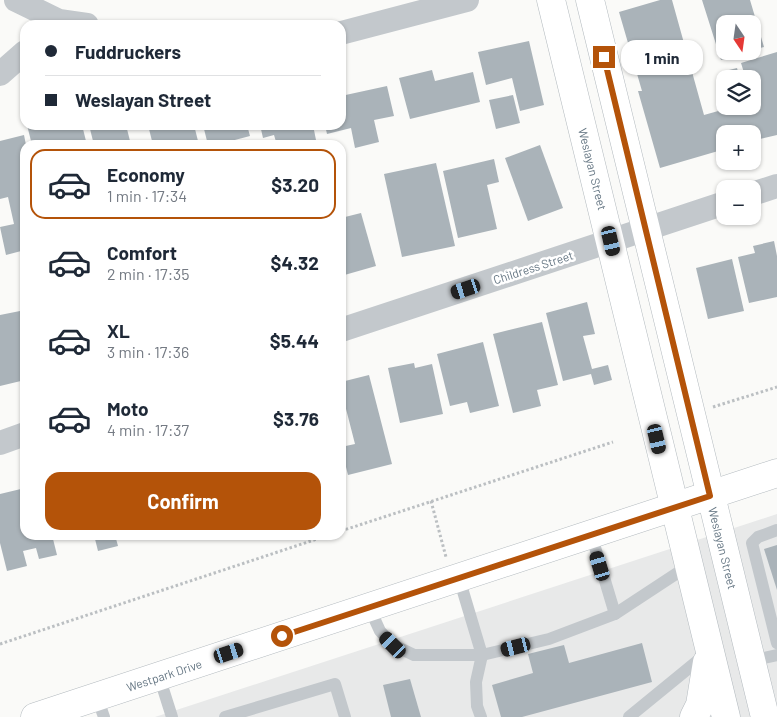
<!DOCTYPE html>
<meta charset="utf-8">
<style>
:root{--surface:#fff;--page:#f2f2f3;--text:#1f2937;--muted:#747a83;--line:#e0e1e3;--accent:#b45309}
body{margin:0;font-family:Barlow,sans-serif;background:var(--page);color:var(--text);height:100vh;display:flex;flex-direction:column;font-size:19px;white-space:nowrap}
*{box-sizing:border-box;margin:0}
p{font-size:16px;color:var(--muted)}
.icon{flex:none;width:28px;height:28px;fill:none;stroke:currentColor;stroke-width:2;stroke-linecap:round;stroke-linejoin:round}
.map{position:relative;flex:1;overflow:hidden}
.sheet{position:absolute;left:20px;top:140px;width:326px;height:400px;display:flex;flex-direction:column;background:var(--surface);border-radius:15px;box-shadow:0 1px 4px #0004}
.sheet>*{flex:none}
.hud{position:absolute;left:20px;top:20px;width:326px;height:110px;border-radius:15px;box-shadow:0 1px 4px #0004;display:grid;align-content:center;height:110px;padding:0 25px;background:var(--surface)}
.needle{width:32px;rotate:167deg}
.buttons{position:absolute;left:716px;top:15px;display:grid;gap:10px}
.buttons a{display:grid;place-items:center;width:45px;height:45px;border-radius:10px;background:var(--surface);box-shadow:0 1px 4px #0004;font-size:25px}
.end{position:absolute;width:22px;height:22px;margin:-11px;border:6px solid #b45309;background:#fff;box-shadow:0 0 0 2px #fff}
.from{border-radius:50%}
.bubble{position:absolute;height:35px;border-radius:15px;background:var(--surface);box-shadow:0 1px 4px #0004;font-size:16px;font-weight:700;line-height:35px;text-align:center}
.car{position:absolute;width:15px;height:30px;margin:-15px -8px;border-radius:6px;box-shadow:0 0 4px 1px #0007;background:linear-gradient(#222 24%,#8ab4d8 0 40%,#222 0 76%,#8ab4d8 0 86%,#222 0)}
.hud b{display:flex;align-items:center;gap:18px;height:48px;font-size:19px}
.hud b+b{border-top:1px solid var(--line)}
.hud i{width:12px;height:12px;background:var(--text)}
ul{padding:9px 0 0;list-style:none}
li{display:flex;align-items:center;gap:15px;height:70px;margin:0 10px 8px;padding:0 15px;border:2px solid transparent;border-radius:15px}
li div{flex:1}
li b{display:block;font-size:19px}
li em{font-style:normal;font-weight:700}
li.active{border-color:var(--accent)}
li>.icon{width:45px;height:45px;stroke-width:1.5}
.action{display:flex;gap:10px;margin-top:auto;padding:10px 25px}
.action a{flex:1;height:58px;border-radius:15px;background:var(--accent);color:#fff;font-size:20px;font-weight:700;line-height:58px;text-align:center}
.map>svg:first-child{display:block}
.built{fill:#e8e9e9}
.building{fill:#aab3b9}
.lines{fill:none;stroke-linecap:round;stroke-linejoin:round}
.secondary-casing{stroke:#b3babf;stroke-width:29}
.path{stroke:#bbbfc2;stroke-width:3;stroke-dasharray:2.5 2.5;stroke-linecap:butt}
.lane{stroke:#c3c8cc;stroke-width:12}
.street{stroke:#c3c8cc;stroke-width:24}
.secondary{stroke:#fff;stroke-width:28}
.route{stroke:#b45309;stroke-width:6}
.labels{text-anchor:middle;dominant-baseline:central;stroke-width:5;stroke-linejoin:round;paint-order:stroke}
.street-label{font-size:12px;fill:#657683;stroke:#fff}
</style>
<div class="map">
<svg width="777" height="717" viewBox="0 0 777 717">
<rect width="100%" height="100%" fill="#fafaf8"/>
<polygon class="built" points="777,514 777,717 155,717"/>
<g class="building">
<polygon points="660,0 672,0 704,115 736,106 752,106 752,79 746,79 741,63 777,52 777,135 752,141 752,134 725,134 725,149 660,168 638,91 642,91 619,12"/>
<polygon points="702,0 750,0 764,47 752,50 752,24 725,24 725,51 748,52 721,60"/>
<polygon points="529,41 544,105 520,111 512,78 486,85 478,52"/>
<polygon points="737,68 740,79 725,79 724,84 721,72"/>
<polygon points="432,70 435,81 473,72 480,102 410,119 399,78"/>
<polygon points="387,86 394,116 374,120 379,142 355,148 351,128 327,134 325,125 341,125 341,96"/>
<polygon points="513,95 520,123 496,129 489,100"/>
<polygon points="27,125 82,125 87,145 32,145"/>
<polygon points="108,125 126,125 131,145 94,145 90,129"/>
<polygon points="148,125 194,125 199,145 153,145"/>
<polygon points="203,125 247,125 250,136 231,141 232,145 208,145"/>
<polygon points="260,125 313,125 317,145 277,145 274,135 263,138"/>
<polygon points="24,135 26,145 25,250 6,255 0,227 14,224 8,197 0,199 0,141"/>
<polygon points="540,145 563,208 528,221 505,158"/>
<polygon points="494,159 499,182 487,185 497,229 458,238 443,171"/>
<polygon points="436,163 455,246 402,257 384,174"/>
<polygon points="361,213 376,266 341,276 341,218"/>
<polygon points="774,241 777,256 777,297 749,303 738,257 755,253 753,246"/>
<polygon points="732,259 744,311 708,319 696,268"/>
<polygon points="587,302 595,334 583,336 592,369 608,365 612,380 594,385 591,374 563,381 546,313"/>
<polygon points="25,310 25,380 0,386 0,315"/>
<polygon points="542,322 558,385 537,390 541,406 513,413 493,334"/>
<polygon points="483,342 499,406 470,413 467,402 450,406 437,354"/>
<polygon points="414,363 415,368 432,364 443,414 400,423 388,368"/>
<polygon points="369,375 392,464 348,475 341,447 355,444 345,405 341,406 341,382"/>
<polygon points="25,488 25,535 52,535 57,555 39,559 36,548 23,551 27,566 7,571 0,543 0,494"/>
<polygon points="94,535 115,535 118,546 98,551"/>
<polygon points="777,545 777,590 764,549"/>
<polygon points="642,643 652,682 522,717 501,717 492,685 533,673 528,654 564,645 569,663"/>
<polygon points="410,679 421,717 391,717 383,685"/>
</g>
<g class="lines">
<defs>
<g id="secondary">
<polyline points="551,0 726,717"/>
<polyline points="590,0 765,717"/>
<polyline points="35,717 777,473"/>
<polyline points="694,717 700,705 707,662"/>
</g>
</defs>
<use href="#secondary" class="secondary-casing"/>
<g class="path">
<polyline points="713,407 777,387"/>
<polyline points="431,501 446,557"/>
<polyline points="341,531 613,442"/>
<polyline points="0,644 329,535"/>
</g>
<g class="lane">
<polyline points="777,530 758,537 752,543 777,643"/>
<polyline points="591,534 615,614"/>
<polyline points="459,578 482,655 476,682 477,706 481,717"/>
<polyline points="369,607 380,631 393,645 414,655 482,655 549,639 615,614 688,566"/>
<polyline points="751,661 777,655"/>
<polyline points="159,676 172,717"/>
<polyline points="97,697 104,717"/>
<polyline points="225,717 335,684 345,717"/>
<polyline points="629,717 706,654"/>
</g>
<g class="street">
<polyline points="16,0 59,21 87,25"/>
<polyline points="341,33 467,0"/>
<polyline points="0,74 25,52"/>
<polyline points="752,194 777,186"/>
<polyline points="341,330 725,203"/>
<polyline points="0,443 25,434"/>
</g>
<use href="#secondary" class="secondary"/>
</g>
<g class="lines">
<polyline class="route" points="282,636 710,496 604,57"/>
</g>
<g class="labels">
<g class="street-label">
<text transform="translate(593 169) rotate(76)">Weslayan Street</text>
<text transform="translate(533 267) rotate(-18)">Childress Street</text>
<text transform="translate(723 548) rotate(76)">Weslayan Street</text>
<text transform="translate(164 675) rotate(-18)">Westpark Drive</text>
</g>
</g>
</svg>
<div class="buttons">
<a><svg class="needle" viewBox="-14 -14 28 28"><path d="M0-13l5 13h-10z" fill="#e53935"/><path d="M0 13l5-13h-10z" fill="#747a83"/></svg></a>
<a><svg class="icon" aria-label="layers" viewBox="0 0 24 24"><path d="M12 4l9 5-9 5-9-5zM3 14l9 5 9-5"/></svg></a>
<a>+</a>
<a>−</a>
</div>
<i class="end from" style="left:282px;top:636px"></i>
<i class="end" style="left:604px;top:57px"></i>
<div class="bubble" style="left:621px;top:40px;width:82px">1 min</div>
<i class="car" style="left:611px;top:241px;rotate:167deg"></i>
<i class="car" style="left:466px;top:289px;rotate:252deg"></i>
<i class="car" style="left:657px;top:439px;rotate:167deg"></i>
<i class="car" style="left:600px;top:566px;rotate:343deg"></i>
<i class="car" style="left:393px;top:645px;rotate:315deg"></i>
<i class="car" style="left:516px;top:647px;rotate:256deg"></i>
<i class="car" style="left:229px;top:653px;rotate:72deg"></i>
<div class="hud">
<b><i class="from"></i>Fuddruckers</b>
<b><i></i>Weslayan Street</b>
</div>
<section class="sheet">
<ul>
<li class="active"><svg class="icon" aria-label="car" viewBox="0 0 24 24"><path d="M5 17H2v-5l4-1 3-4h7l3 4 3 1v5h-3M9 17h6M6 11h13"/><circle cx="7" cy="17" r="2"/><circle cx="17" cy="17" r="2"/></svg><div><b>Economy</b><p>1 min · 17:34</p></div><em>$3.20</em></li>
<li><svg class="icon" aria-label="car" viewBox="0 0 24 24"><path d="M5 17H2v-5l4-1 3-4h7l3 4 3 1v5h-3M9 17h6M6 11h13"/><circle cx="7" cy="17" r="2"/><circle cx="17" cy="17" r="2"/></svg><div><b>Comfort</b><p>2 min · 17:35</p></div><em>$4.32</em></li>
<li><svg class="icon" aria-label="car" viewBox="0 0 24 24"><path d="M5 17H2v-5l4-1 3-4h7l3 4 3 1v5h-3M9 17h6M6 11h13"/><circle cx="7" cy="17" r="2"/><circle cx="17" cy="17" r="2"/></svg><div><b>XL</b><p>3 min · 17:36</p></div><em>$5.44</em></li>
<li><svg class="icon" aria-label="car" viewBox="0 0 24 24"><path d="M5 17H2v-5l4-1 3-4h7l3 4 3 1v5h-3M9 17h6M6 11h13"/><circle cx="7" cy="17" r="2"/><circle cx="17" cy="17" r="2"/></svg><div><b>Moto</b><p>4 min · 17:37</p></div><em>$3.76</em></li>
</ul>
<div class="action"><a>Confirm</a></div>
</section>
</div>
